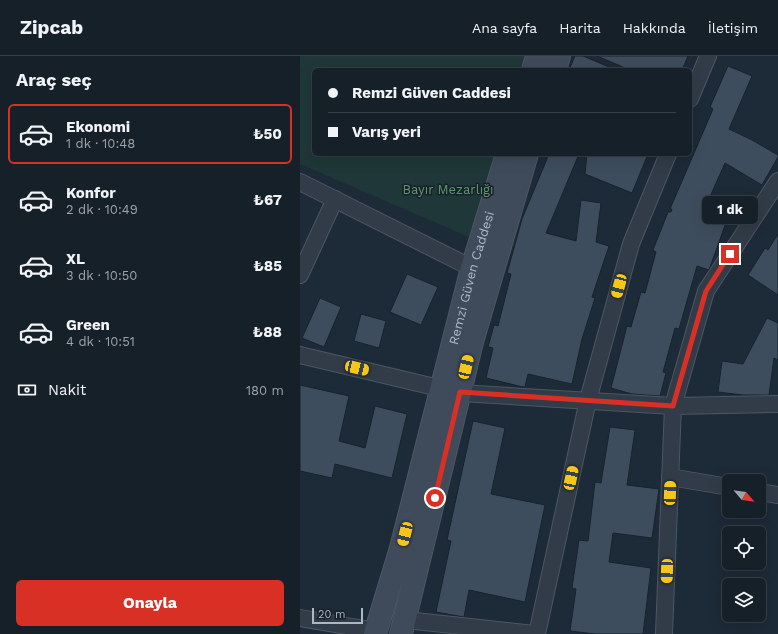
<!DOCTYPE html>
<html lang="tr">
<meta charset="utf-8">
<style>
:root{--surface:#162029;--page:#1f2831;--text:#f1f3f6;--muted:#9ea3a8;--line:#353e46;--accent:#d93025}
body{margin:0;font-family:"Work Sans",sans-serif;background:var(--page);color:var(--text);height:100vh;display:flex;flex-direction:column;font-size:15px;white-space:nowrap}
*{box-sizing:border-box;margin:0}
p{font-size:13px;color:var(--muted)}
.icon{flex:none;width:22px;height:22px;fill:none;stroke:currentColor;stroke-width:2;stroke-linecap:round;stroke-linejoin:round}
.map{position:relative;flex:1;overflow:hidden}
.panel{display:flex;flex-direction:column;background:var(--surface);width:300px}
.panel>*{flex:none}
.banner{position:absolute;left:12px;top:12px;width:380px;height:88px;border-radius:6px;box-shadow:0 4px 16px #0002,0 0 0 1px var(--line);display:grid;align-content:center;height:88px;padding:0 16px;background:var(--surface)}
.needle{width:26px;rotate:119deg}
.buttons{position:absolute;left:422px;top:418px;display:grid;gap:8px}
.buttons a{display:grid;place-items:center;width:44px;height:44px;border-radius:6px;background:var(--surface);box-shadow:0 4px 16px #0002,0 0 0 1px var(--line);font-size:20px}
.scale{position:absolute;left:12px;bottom:10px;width:51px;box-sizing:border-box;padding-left:4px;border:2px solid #abb7c5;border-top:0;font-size:11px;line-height:14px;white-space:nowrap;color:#abb7c5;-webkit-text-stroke:3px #17212c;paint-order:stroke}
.end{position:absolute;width:18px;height:18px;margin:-9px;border:5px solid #d93025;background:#fff;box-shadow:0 0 0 2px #fff}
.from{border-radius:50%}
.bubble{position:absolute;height:28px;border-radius:6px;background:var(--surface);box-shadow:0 4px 16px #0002,0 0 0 1px var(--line);font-size:13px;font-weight:700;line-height:28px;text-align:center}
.car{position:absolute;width:12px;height:24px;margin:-12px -6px;border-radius:5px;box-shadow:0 0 3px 1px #0007;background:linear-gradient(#f5c518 24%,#345 0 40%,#f5c518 0 76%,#345 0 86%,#f5c518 0)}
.banner b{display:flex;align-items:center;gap:14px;height:38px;font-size:15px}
.banner b+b{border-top:1px solid var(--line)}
.banner i{width:10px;height:10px;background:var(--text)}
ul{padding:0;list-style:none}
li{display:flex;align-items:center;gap:12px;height:60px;margin:0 8px 6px;padding:0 8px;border:2px solid transparent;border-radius:6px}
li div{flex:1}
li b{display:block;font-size:15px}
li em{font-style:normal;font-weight:700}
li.on{border-color:var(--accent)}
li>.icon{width:36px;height:36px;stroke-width:1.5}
h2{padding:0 16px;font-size:18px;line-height:48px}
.pay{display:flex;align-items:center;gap:10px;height:44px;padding:0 16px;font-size:15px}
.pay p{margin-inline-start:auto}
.button{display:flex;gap:8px;margin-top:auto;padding:8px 16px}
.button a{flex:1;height:46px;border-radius:6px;background:var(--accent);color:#fff;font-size:16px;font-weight:700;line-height:46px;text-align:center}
header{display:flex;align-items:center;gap:24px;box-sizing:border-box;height:56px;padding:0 20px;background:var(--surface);border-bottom:1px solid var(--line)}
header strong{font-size:19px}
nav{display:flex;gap:22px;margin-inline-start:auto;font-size:14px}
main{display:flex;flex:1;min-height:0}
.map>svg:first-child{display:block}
.green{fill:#1f3738}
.building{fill:#3e4d5d;stroke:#19232e}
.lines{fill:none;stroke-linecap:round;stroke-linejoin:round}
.street-casing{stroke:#4c5763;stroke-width:18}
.secondary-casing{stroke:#4c5763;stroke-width:24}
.street{stroke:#313c48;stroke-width:16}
.secondary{stroke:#3f4b5b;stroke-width:22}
.route{stroke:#d93025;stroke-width:5}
.labels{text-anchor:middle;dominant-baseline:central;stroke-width:3;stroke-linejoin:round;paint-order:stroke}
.park-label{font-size:13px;fill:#61976a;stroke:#17212c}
.street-label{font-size:13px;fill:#abb7c5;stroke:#17212c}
</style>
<header>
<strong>Zipcab</strong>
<nav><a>Ana sayfa</a><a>Harita</a><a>Hakkında</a><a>İletişim</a></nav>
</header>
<main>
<section class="panel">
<h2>Araç seç</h2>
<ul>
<li class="on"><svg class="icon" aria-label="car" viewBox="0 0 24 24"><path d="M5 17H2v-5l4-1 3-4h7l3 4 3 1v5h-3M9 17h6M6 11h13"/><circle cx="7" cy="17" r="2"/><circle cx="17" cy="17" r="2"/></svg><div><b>Ekonomi</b><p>1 dk · 10:48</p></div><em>₺50</em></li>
<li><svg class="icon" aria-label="car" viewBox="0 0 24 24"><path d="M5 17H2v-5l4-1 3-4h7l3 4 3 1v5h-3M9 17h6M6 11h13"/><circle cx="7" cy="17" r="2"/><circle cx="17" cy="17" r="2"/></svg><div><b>Konfor</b><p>2 dk · 10:49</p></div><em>₺67</em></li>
<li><svg class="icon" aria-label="car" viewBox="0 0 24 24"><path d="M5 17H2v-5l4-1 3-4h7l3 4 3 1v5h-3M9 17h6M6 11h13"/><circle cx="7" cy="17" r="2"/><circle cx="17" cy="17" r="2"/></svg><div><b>XL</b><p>3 dk · 10:50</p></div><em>₺85</em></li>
<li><svg class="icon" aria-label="car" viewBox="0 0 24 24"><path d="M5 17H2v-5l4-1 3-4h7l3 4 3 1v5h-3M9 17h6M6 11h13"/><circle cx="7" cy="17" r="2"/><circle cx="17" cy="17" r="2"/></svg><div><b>Green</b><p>4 dk · 10:51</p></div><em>₺88</em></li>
</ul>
<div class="pay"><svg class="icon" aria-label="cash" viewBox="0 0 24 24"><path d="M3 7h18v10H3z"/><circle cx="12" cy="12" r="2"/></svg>Nakit<p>180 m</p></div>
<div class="button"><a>Onayla</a></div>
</section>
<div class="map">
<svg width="478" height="578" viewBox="0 0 478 578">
<rect width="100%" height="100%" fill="#1d2a37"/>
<polygon class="green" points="0,0 228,0 223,14 14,14 14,98 197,98 171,182 0,108"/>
<g class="building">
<polygon points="275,0 283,0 316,14 269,14"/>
<polygon points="297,0 388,0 382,14 330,14"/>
<polygon points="428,10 452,20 429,73 452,84 478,99 478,101 462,129 425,107 405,152 428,161 409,214 397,210 379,273 375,272 363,316 366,317 360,340 332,338 311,332 327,270 331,271 341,236 345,237 356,196 353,194 368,156 371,156 372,153 370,153 413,53 410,51"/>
<polygon points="249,98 279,98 246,177 276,185 281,144 301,147 296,186 309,190 292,241 295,242 282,283 272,328 228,318 225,331 223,331 186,322 193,292 188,291 194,269 198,270 211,218 207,217 222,163"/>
<polygon points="287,98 348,98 332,137 285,118"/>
<polygon points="478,178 478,239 448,219 465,192 468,194"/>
<polygon points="107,218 138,231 121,269 90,256"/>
<polygon points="20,242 41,251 24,291 2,282"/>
<polygon points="61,258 86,265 79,292 54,285"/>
<polygon points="467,262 478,267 478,304 474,302 469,339 443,339 418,336 422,305 443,308"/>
<polygon points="0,329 49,340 39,385 65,392 75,350 107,358 92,422 35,408 32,422 0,415"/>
<polygon points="173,365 205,372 191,438 245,449 225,546 169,534 164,561 136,556 151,485 147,484"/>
<polygon points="310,371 335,374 327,429 359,433 352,482 313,477 309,506 351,512 343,578 296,578 270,575 276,533 272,532 279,484 288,485 295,426 301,427"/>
</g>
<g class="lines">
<defs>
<g id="street">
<polyline points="390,43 408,0"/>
<polyline points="0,126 172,212"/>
<polyline points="0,219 35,143"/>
<polyline points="0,299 160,337 373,350 478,348"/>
<polyline points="370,421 429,431"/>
<polyline points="459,436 478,439"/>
<polyline points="0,562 76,575"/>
<polyline points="106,564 234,578"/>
<polyline points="237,578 288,344 331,188 368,98"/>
<polyline points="364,578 373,350 406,235 478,125"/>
</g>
<g id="secondary">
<polyline points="233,14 237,0"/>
<polyline points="255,14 259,0"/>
<path id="s1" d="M75 578 101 492 172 212 207 98"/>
<polyline points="101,578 172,286 227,98"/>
</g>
</defs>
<use href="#street" class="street-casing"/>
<use href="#secondary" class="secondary-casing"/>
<use href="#street" class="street"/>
<use href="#secondary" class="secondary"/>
</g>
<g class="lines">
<polyline class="route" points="135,442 160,336 373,350 406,235 430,198"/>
</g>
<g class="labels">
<g class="park-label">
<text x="148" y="133">Bayır Mezarlığı</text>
</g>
<g class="street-label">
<text stroke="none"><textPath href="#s1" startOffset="369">Remzi Güven Caddesi</textPath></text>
</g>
</g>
</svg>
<div class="buttons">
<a><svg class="needle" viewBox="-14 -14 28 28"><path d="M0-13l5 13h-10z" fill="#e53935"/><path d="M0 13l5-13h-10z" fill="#9ea3a8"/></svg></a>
<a><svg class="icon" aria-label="locate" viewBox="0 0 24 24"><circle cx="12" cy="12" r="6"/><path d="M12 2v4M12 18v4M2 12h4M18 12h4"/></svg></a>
<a><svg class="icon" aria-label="layers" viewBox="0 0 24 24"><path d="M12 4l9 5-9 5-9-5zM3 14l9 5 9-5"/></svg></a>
</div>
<div class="scale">20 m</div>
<i class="end from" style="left:135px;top:442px"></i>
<i class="end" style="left:430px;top:198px"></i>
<div class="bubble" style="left:402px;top:140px;width:56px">1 dk</div>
<i class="car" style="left:319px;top:230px;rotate:195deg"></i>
<i class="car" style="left:166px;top:311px;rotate:13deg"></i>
<i class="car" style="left:57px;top:312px;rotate:103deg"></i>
<i class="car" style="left:271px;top:422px;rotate:12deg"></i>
<i class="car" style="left:370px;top:437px;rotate:2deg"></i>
<i class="car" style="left:105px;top:478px;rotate:194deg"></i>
<i class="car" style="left:367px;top:515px;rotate:182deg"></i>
<div class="banner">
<b><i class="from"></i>Remzi Güven Caddesi</b>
<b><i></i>Varış yeri</b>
</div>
</div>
</main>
